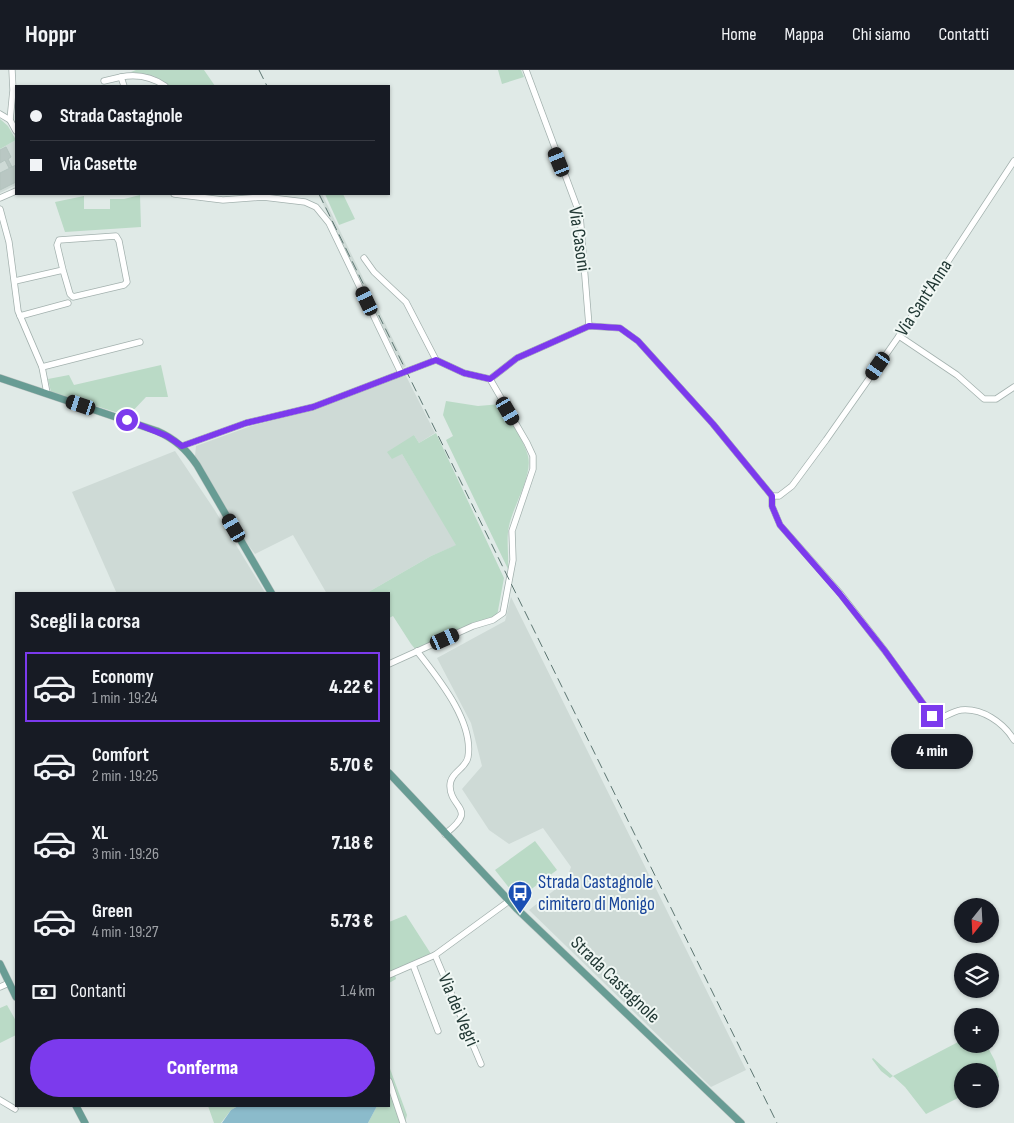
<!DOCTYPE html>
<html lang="it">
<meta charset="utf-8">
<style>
:root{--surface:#171b24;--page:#242831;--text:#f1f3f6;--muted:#9ea1a6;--line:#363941;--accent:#7c3aed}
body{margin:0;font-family:"Sofia Sans Condensed",sans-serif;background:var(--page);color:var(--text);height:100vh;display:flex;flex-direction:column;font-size:19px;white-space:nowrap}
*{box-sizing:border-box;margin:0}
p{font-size:16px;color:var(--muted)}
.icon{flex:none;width:28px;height:28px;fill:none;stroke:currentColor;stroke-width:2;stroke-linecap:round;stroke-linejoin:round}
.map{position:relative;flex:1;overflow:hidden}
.panel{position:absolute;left:15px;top:522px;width:375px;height:515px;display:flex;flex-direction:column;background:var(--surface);border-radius:0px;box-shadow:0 1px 4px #0004}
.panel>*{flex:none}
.guide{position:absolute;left:15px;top:15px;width:375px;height:110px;border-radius:0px;box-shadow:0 1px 4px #0004;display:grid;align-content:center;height:110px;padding:0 15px;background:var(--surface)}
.needle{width:32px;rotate:198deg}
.buttons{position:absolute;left:954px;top:828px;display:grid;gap:10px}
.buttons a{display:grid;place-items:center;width:45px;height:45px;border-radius:50%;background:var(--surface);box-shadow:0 1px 4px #0004;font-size:25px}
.end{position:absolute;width:22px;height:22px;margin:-11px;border:6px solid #7c3aed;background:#fff;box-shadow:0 0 0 2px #fff}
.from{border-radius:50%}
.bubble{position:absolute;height:35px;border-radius:18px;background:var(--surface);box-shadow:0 1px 4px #0004;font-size:16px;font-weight:800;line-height:35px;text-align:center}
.car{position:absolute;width:15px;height:30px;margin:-15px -8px;border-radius:6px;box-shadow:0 0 4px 1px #0007;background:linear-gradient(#222 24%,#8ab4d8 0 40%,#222 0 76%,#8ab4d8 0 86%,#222 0)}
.guide b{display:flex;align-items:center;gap:18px;height:48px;font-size:19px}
.guide b+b{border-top:1px solid var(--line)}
.guide i{width:12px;height:12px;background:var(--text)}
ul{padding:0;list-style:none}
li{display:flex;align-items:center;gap:15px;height:70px;margin:0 10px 8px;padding:0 5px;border:2px solid transparent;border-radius:0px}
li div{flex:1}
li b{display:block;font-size:19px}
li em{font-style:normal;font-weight:800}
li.on{border-color:var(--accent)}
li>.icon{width:45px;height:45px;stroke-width:1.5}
h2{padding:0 15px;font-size:22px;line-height:60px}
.pay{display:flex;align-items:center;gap:12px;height:55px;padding:0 15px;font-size:19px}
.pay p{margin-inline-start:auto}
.action{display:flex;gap:10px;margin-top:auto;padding:10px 15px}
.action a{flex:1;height:58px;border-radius:30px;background:var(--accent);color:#fff;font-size:20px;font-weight:800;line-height:58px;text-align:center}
header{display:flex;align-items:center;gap:30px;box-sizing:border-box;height:70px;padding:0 25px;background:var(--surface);border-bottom:1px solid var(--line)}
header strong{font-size:24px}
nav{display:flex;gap:28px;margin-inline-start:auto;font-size:18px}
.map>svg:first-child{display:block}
.built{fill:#cedad6}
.green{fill:#badac6}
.water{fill:#8bbbcb}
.building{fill:#b9c7c3;stroke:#b3c3be}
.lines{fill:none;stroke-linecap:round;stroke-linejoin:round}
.minor-casing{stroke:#a3b1ae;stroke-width:7}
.major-casing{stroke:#bdc4c2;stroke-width:8}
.minor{stroke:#fff;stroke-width:5.5}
.major{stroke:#689c94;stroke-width:7}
.rail{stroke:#5c7571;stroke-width:1;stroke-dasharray:10 5;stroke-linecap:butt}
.route{stroke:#7c3aed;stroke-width:6}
.labels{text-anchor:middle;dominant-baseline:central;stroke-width:4;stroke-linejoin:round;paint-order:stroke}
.street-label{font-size:19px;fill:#223935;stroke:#f0f7f4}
.transit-label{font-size:19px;fill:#164399;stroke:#f0f7f4;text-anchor:start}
</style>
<header>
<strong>Hoppr</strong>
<nav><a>Home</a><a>Mappa</a><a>Chi siamo</a><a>Contatti</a></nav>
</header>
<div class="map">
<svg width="1014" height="1053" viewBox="0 0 1014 1053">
<rect width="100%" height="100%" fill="#e0eae7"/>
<g class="built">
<polygon points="16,70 16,115 0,123 0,79"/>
<polygon points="318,124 322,124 406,296 403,298"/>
<polygon points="405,304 435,363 419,373 414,365 402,384 457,475 431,486 365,524 327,524 293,465 255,484 240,464 195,386 196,376 251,356 313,340"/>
<polygon points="175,381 214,439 266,524 117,524 72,422"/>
<polygon points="511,527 746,1000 711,1017 529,840 566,811 571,797 543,758 509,774 489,760 462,719 482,696 471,653 437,588 505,551"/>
</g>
<g class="green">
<polygon points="136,0 204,0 215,16 169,16 154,6 131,2"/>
<polygon points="498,0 521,0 524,7 502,14"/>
<polygon points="0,49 8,56 16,70 0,79"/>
<polygon points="325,124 343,124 355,149 339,155"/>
<polygon points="140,125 141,157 65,162 55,132 84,126 84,139 110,139 110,129 124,129"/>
<polygon points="161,295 168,327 146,327 128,346 51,322 48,309 69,305 74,315"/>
<path d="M446 331 478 336 501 334C510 350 523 368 528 386 533 405 513 436 509 456 506 469 509 485 508 499L446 370 453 366 443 345Z"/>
<polygon points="436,363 504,508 497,546 417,581 411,574 393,546 389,548 389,524 365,524 431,486 456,475 402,384 392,389 387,382 414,365 419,373"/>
<polygon points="535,771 557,800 518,829 495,800"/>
<polygon points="406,845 431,884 395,905 396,909 389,913 389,852"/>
<polygon points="7,935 16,951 16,965 0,973 0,938"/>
<polygon points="962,970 962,974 986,974 995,991 999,1007 990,1012 990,1001 962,1001 962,1026 926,1044 905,1017 893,1006 890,1008 881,1001 872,989 873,988 893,1006"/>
<polygon points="389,996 407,1045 405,1053 368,1053 377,1036 389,1036"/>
<polygon points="208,1036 238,1036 231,1040 221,1053 214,1053"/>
</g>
<polygon class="water" points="238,1036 377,1036 368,1053 222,1053 231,1040"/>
<g class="building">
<polygon points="6,77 11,87 8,89 12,97 9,98 5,90 0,93 0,80"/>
<polygon points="16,95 16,112 0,120 0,103"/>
</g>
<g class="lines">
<defs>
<g id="minor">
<polyline points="12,0 13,20 10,50 16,61"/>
<polyline points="526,0 580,145 589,256"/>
<path d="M121 7C137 4 152 7 165 16"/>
<polyline points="104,11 121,7 124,16"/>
<polyline points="0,44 10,50"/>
<polyline points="174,124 223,130 263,127 305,132 316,137 329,153 401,303"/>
<polyline points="0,128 16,121"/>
<polyline points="0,139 9,172 18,241 42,297 47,323"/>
<polyline points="364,188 374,202 406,232 436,290"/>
<polyline points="15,211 63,200 70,224 73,227 124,215 127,212 119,171 116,166 59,170 57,175 63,200"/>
<polyline points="20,246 68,233"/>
<polyline points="899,266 957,305 984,329 996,329 1014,317"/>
<polyline points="42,297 140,272"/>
<polyline points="490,309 517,288 589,256 620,258 638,271 713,354 772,426"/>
<polyline points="182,376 246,353 313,337 436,290 464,303 490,309"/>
<polyline points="772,426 779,426 792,416 826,370 899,266 1014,91"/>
<path d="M772 426V436L780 455 839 522 885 581 932 646 939 649C946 646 954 641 961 640 982 638 1003 652 1014 670"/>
<path d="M417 581C437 607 474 651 468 687 466 699 450 702 450 716 450 739 479 738 445 764"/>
<polyline points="389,594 473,556 493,550 503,543 513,490 512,461 533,399 533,386 527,373 490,309"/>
<polyline points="435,885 481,994"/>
<polyline points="413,895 438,961"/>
<polyline points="389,905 435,885 509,831"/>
<polyline points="0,917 9,913"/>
<polyline points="389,1011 403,1053"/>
<polyline points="0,1030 15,1039"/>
</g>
<g id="major">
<path d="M0 308 157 361C175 369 186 379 197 395L272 524"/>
<polyline points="389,703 517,839 741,1053"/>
<polyline points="0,894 16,927"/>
<polyline points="76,1036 85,1053"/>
</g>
</defs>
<use href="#minor" class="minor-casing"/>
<use href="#major" class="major-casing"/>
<use href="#minor" class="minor"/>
<use href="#major" class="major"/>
<g class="rail">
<polyline points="259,0 267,16"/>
<polyline points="319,124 777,1053"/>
</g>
</g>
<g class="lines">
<polyline class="route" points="127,350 167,366 182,376 246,353 313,337 436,290 464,303 490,309 517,288 589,256 620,258 638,271 713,354 772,426 772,436 780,455 840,524 885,581 932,646"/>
</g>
<defs>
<symbol id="bus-pin" viewBox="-11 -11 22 30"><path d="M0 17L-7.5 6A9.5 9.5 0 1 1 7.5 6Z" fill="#1a4fb4" stroke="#f0f7f4"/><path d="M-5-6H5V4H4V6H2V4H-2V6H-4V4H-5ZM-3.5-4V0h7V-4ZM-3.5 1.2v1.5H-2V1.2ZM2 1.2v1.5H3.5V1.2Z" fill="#fff"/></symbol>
</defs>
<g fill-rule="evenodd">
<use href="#bus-pin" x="506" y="809" width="28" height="38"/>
</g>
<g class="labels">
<g class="street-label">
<text transform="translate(579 169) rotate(82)">Via Casoni</text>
<text transform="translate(924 228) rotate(-57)">Via Sant'Anna</text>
<text transform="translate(615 910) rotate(44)">Strada Castagnole</text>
<text transform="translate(458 940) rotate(67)">Via dei Vegri</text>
</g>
<g class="transit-label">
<text x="538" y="812">Strada Castagnole<tspan x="538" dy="22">cimitero di Monigo</tspan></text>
</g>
</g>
</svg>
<div class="buttons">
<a><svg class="needle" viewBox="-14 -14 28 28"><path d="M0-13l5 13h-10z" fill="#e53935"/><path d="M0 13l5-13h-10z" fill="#9ea1a6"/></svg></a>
<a><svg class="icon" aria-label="layers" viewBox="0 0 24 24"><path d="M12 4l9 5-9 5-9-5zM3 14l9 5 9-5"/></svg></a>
<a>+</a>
<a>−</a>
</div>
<i class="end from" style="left:127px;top:350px"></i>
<i class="end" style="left:932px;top:646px"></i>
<div class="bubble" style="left:891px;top:664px;width:82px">4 min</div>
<i class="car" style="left:559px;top:92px;rotate:338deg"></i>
<i class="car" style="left:367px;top:231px;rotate:335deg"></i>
<i class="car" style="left:878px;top:296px;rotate:215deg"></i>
<i class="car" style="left:81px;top:335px;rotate:288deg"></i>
<i class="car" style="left:508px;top:341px;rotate:150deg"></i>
<i class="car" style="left:234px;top:458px;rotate:330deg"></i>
<i class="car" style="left:445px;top:569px;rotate:66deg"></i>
<div class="guide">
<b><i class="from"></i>Strada Castagnole</b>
<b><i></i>Via Casette</b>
</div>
<section class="panel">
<h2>Scegli la corsa</h2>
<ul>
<li class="on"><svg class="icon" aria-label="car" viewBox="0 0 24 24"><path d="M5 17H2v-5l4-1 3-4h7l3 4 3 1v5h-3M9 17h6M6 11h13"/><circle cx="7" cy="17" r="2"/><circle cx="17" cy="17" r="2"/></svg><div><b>Economy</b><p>1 min · 19:24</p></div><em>4.22 €</em></li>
<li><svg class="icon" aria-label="car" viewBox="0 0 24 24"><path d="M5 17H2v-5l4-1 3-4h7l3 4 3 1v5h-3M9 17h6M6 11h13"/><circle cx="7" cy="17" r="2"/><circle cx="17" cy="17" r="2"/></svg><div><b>Comfort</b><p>2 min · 19:25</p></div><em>5.70 €</em></li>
<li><svg class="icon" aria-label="car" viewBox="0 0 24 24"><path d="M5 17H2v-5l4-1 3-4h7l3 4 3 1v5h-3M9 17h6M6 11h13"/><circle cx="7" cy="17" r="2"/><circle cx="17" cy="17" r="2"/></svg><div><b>XL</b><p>3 min · 19:26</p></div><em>7.18 €</em></li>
<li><svg class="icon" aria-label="car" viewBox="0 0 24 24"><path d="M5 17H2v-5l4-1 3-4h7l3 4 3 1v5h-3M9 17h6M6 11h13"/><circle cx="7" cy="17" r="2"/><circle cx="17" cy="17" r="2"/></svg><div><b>Green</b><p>4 min · 19:27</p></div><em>5.73 €</em></li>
</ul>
<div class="pay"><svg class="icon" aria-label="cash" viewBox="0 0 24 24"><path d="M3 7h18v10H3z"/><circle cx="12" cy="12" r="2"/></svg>Contanti<p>1.4 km</p></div>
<div class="action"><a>Conferma</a></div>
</section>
</div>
